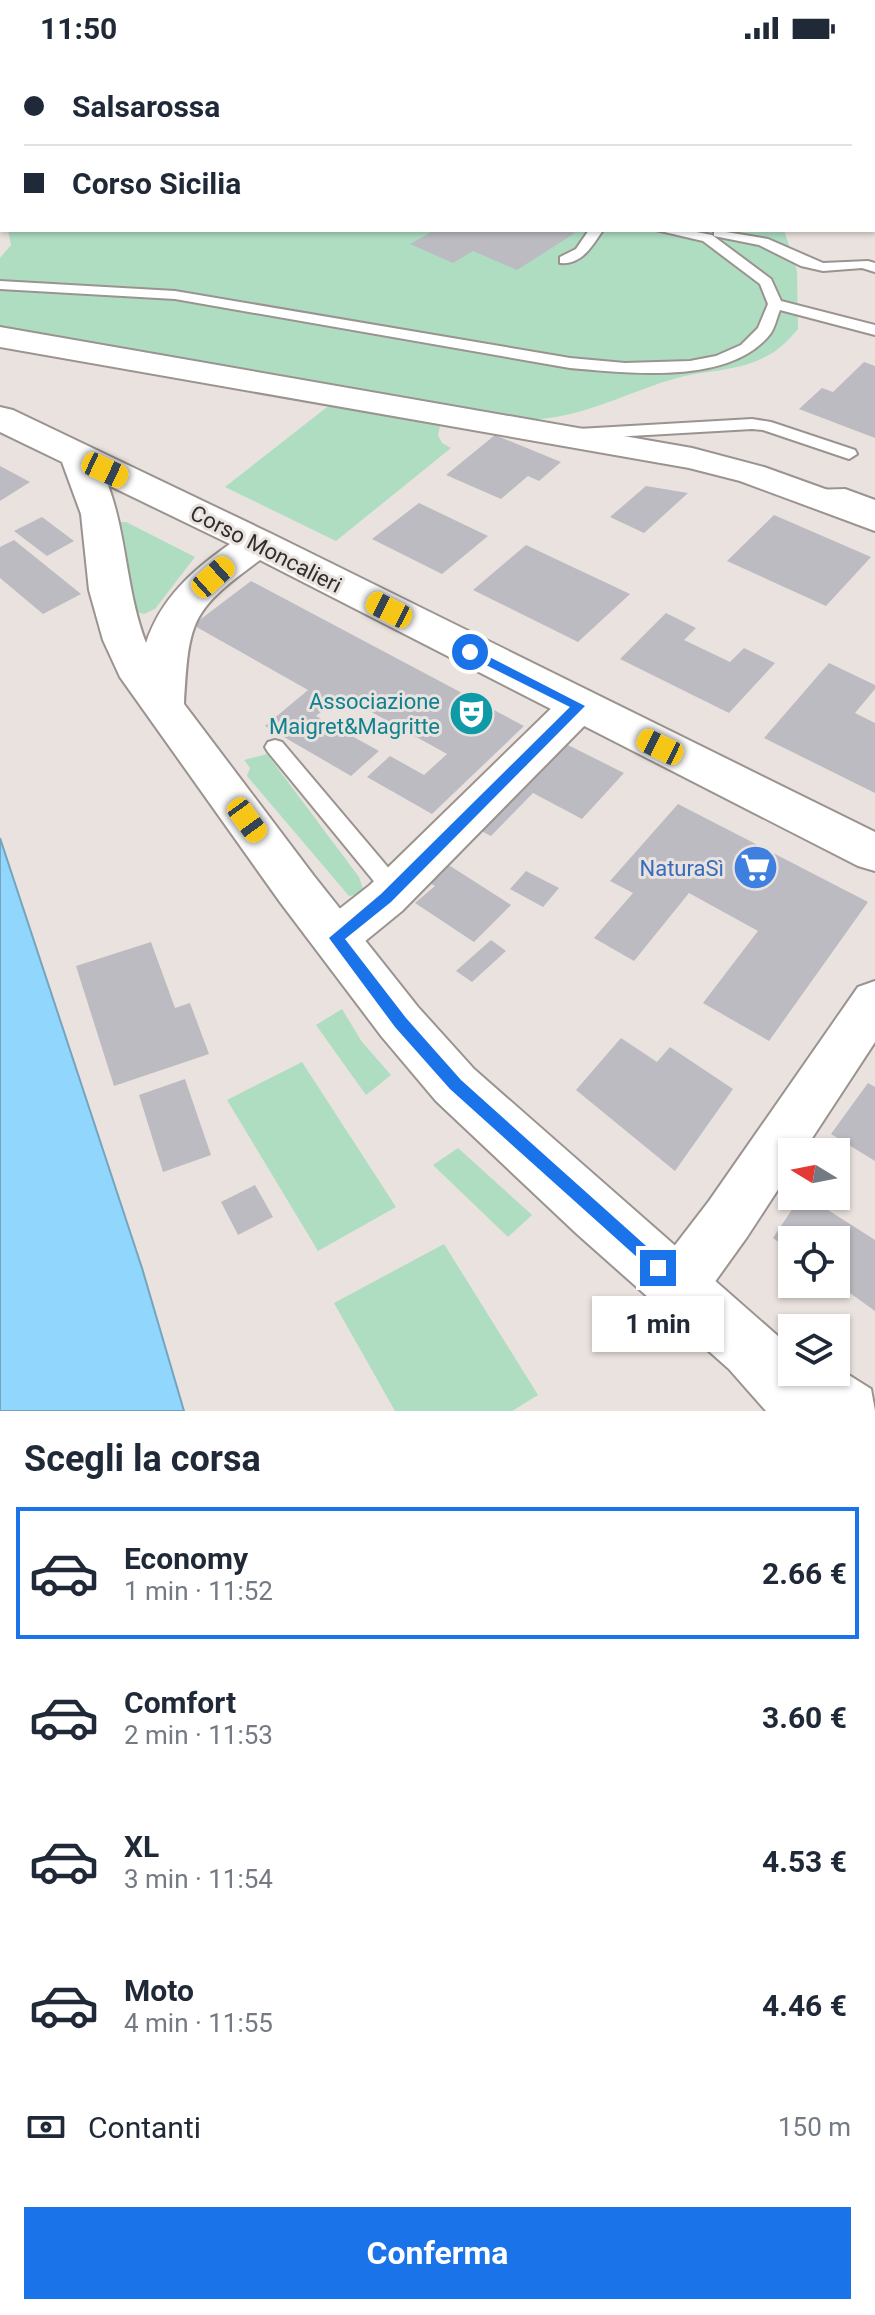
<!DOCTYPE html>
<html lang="it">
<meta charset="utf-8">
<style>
:root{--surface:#fff;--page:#f2f2f3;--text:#1f2937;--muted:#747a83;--line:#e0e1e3;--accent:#1a73e8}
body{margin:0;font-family:Roboto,sans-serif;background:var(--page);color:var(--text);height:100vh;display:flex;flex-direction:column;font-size:30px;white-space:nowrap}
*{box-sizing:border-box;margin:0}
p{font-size:26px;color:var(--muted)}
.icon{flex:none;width:44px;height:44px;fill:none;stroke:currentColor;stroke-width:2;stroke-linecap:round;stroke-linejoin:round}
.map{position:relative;height:1355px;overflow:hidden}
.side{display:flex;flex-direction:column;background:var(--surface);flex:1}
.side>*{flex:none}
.top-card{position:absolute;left:0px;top:0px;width:876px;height:176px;box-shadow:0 2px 6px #0004;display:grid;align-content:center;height:176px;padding:0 24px;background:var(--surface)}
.needle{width:52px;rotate:280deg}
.tools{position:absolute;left:778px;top:1082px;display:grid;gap:16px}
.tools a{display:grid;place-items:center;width:72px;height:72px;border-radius:0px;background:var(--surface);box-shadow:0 2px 6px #0004;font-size:40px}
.end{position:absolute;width:36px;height:36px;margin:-18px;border:10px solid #1a73e8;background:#fff;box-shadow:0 0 0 4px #fff}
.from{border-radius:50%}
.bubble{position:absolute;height:56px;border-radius:0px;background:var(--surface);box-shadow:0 2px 6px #0004;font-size:26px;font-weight:700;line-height:56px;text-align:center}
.car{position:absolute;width:24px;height:48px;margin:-24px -12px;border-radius:10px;box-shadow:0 0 6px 2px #0007;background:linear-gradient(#f5c518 24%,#345 0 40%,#f5c518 0 76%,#345 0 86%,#f5c518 0)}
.top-card b{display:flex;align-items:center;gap:28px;height:76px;font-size:30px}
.top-card b+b{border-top:2px solid var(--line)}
.top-card i{width:20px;height:20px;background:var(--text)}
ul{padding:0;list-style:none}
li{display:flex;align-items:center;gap:24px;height:132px;margin:0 16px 12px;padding:0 8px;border:4px solid transparent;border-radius:0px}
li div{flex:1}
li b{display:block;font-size:30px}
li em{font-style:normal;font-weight:700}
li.current{border-color:var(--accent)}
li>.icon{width:72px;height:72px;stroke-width:1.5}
h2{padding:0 24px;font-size:36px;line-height:96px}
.pay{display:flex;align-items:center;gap:20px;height:88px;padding:0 24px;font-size:30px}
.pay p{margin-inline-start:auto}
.action{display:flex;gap:16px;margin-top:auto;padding:16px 24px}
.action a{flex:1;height:92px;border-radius:0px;background:var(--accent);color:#fff;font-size:32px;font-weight:700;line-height:92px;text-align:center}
.status{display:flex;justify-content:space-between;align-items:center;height:56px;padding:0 40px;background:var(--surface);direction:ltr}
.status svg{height:22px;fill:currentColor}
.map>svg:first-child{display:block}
.green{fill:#aeddc2}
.water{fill:#91d6fc;stroke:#74a4be;stroke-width:2}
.building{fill:#bcbbc2}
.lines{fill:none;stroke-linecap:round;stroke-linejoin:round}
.lane-casing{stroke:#9a938f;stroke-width:4}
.street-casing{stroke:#9a938f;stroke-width:4}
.secondary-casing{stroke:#9a938f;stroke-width:4}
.lane{fill:#fff;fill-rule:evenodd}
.street{fill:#fff;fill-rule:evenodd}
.secondary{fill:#fff;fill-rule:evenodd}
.route{fill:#1a73e8}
.labels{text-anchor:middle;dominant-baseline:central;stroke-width:6;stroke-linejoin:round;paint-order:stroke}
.street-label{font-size:22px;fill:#302e2c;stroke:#eae2de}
.culture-label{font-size:22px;fill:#0d838f;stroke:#eae2de;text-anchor:end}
.shop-label{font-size:22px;fill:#366cbe;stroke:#eae2de;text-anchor:end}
</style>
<div class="status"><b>11:50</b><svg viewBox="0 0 49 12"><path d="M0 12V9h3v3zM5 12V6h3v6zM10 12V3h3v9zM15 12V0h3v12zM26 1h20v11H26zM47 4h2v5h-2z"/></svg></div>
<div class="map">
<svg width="875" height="1355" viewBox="0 0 875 1355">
<rect width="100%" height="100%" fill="#eae2de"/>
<g class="green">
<polygon points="0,0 793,0 797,2 2,2 2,64"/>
<path d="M8 174H784L797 215 798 273C786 287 777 296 761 303 733 316 705 314 677 322 629 335 575 366 524 363L0 272V202L11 189Z"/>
<polygon points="331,348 441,366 438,379 442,387 451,392 336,485 225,431"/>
<polygon points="114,466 126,466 195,501 155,553 144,558 136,556"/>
<polygon points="267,698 359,821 363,833 361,838 349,840 247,720 250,712 244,704"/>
<polygon points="342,953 362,986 391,1019 366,1039 316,969"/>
<polygon points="302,1006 396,1151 318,1195 227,1044"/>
<polygon points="458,1092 532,1159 508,1181 433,1109"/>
<polygon points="444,1188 538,1339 512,1355 395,1355 334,1247"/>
</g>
<polygon class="water" points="0,782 142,1212 184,1355 0,1355"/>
<g class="building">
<polygon points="435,174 567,174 575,177 517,214 473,195 453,207 410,188"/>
<polygon points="864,306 875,310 875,382 799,353 822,332 833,336"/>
<polygon points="495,379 561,406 539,425 528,420 501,443 446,419"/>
<polygon points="0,410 30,426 0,445"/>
<polygon points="646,430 688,437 644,477 610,461"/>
<polygon points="419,447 488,480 442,518 372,483"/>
<polygon points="774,459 871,501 826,550 727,505"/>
<polygon points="42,461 74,485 47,500 14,475"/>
<polygon points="14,484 81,538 43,558 0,522 0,491"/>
<polygon points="526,489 630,538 578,586 473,534"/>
<polygon points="251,525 524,670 432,758 367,721 390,700 424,719 447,698 341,639 316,660 379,695 351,720 265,670 308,634 193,569"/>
<polygon points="666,557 696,572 684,584 730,606 744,592 775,607 729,657 620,603"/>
<polygon points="829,607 875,629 875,633 855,657 875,667 875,737 764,682"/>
<polygon points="558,684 624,717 582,763 533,737 491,780 474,771"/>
<polygon points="678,748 868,846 769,985 703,947 758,875 689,837 634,905 594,882 633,837 610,825"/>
<polygon points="444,806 511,849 474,886 415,847 435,830 425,824"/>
<polygon points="526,815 559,832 543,851 510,833"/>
<polygon points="491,884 506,895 472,926 456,915"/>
<polygon points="151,886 175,952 190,947 209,998 114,1030 76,910"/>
<polygon points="621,982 657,1006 670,991 733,1033 675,1115 576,1034"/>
<polygon points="185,1023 211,1099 163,1116 139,1039"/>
<polygon points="868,1027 875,1031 875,1105 831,1078"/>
<polygon points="255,1129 273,1161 238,1179 221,1146"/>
<polygon points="801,1140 806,1140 875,1184 875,1255 836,1227 836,1184 792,1184 792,1196 773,1182"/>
</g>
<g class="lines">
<defs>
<g id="lane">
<polygon points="676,0 690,0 692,2 678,2"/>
<polygon points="0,33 2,34 2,42 0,41"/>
<path d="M589 174H603C592 190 582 209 560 207V201L576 193Z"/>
<path d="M656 174H686L712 179 771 223 781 245 875 269V279L780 254C777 261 775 271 771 277 731 330 628 317 570 312L175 243 0 233V225L175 235 570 302 625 307 690 305 716 300 741 289 758 272 768 248 760 228 703 185Z"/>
<polygon points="714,174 768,183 823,207 868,205 875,207 875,216 862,212 823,215 801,210 759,189 714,180"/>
<polygon points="752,363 771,366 855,394 857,398 849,403 763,374 752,373 578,383 570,378 578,373"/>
<polygon points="845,433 875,444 875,455 843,443 812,444 803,439 812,434"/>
<polygon points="275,684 282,686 402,828 405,834 402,840 394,842 386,840 268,696 265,691 268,686"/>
</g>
<g id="street">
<polygon points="796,0 822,0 823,2 797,2"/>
<rect x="874" y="42" width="1" height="17"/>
<polygon points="0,61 2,62 2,78 0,77"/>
<rect x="874" y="98" width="1" height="16"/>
<polygon points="0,271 692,392 764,411 875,451 875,475 740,425 689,412 0,291"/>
<polygon points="579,636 594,640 600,650 594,660 402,855 353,895 336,901 319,895 312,882 319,869 370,829 564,640"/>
<polygon points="875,925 875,986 803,1096 792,1096 792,1112 747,1181 699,1248 679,1256 659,1248 651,1229 659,1210 709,1145 858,931"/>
</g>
<path id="secondary" d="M0 351 13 354 272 478 875 776V815L858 810 260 504C190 555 189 564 184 648L314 820 418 951 474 1013 787 1288H792V1316H836V1311L871 1333 875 1355H766L729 1313 577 1178 436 1045 382 981 280 846 120 621 103 584 89 534 81 458 62 406 0 376ZM108 429 230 488C192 515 161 542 146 587 126 535 127 480 108 429Z"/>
</defs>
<use href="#lane" class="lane-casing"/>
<use href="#street" class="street-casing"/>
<use href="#secondary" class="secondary-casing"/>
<use href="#lane" class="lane"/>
<use href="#street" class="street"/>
<use href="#secondary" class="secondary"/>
</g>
<polygon class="route" points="470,591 585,650 391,846 345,883 406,962 461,1024 664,1206 667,1212 664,1218 658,1220 450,1033 395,971 329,882 381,838 570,651 466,599 464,596"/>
<defs>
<symbol id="theatre-disc" viewBox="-11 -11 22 22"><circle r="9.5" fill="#0f9aa8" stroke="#eae2de"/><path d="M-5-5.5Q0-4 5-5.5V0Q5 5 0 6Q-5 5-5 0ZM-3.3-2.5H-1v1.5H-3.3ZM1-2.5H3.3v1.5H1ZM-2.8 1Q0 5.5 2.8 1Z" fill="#fff"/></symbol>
<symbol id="supermarket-disc" viewBox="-11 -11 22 22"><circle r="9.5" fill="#3f7fe0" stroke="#eae2de"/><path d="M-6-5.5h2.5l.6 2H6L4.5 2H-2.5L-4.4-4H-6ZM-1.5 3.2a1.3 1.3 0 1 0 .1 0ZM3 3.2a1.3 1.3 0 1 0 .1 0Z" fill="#fff"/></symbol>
</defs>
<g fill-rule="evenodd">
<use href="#theatre-disc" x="446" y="632" width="51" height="51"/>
<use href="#supermarket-disc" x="730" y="786" width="51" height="51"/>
</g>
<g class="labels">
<g class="street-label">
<text transform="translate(266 493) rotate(27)">Corso Moncalieri</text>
</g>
<g class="culture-label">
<text x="440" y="645">Associazione<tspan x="440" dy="25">Maigret&amp;Magritte</tspan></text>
</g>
<g class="shop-label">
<text x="724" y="812">NaturaSì</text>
</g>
</g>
</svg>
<div class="tools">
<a><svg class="needle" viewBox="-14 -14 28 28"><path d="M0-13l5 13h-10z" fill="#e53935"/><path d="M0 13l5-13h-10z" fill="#747a83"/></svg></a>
<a><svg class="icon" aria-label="locate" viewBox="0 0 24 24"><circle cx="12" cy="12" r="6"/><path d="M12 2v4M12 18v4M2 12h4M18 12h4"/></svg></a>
<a><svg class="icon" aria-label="layers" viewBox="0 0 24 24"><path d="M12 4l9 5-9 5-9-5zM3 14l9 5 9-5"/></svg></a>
</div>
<i class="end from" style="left:470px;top:596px"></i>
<i class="end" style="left:658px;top:1212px"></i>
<div class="bubble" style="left:592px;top:1240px;width:132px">1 min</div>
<i class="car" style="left:105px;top:414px;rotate:115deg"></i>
<i class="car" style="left:213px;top:521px;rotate:48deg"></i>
<i class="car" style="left:389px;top:554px;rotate:297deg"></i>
<i class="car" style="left:660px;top:691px;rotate:296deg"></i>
<i class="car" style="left:247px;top:764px;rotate:144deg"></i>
<div class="top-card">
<b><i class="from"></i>Salsarossa</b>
<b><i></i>Corso Sicilia</b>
</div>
</div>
<section class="side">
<h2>Scegli la corsa</h2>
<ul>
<li class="current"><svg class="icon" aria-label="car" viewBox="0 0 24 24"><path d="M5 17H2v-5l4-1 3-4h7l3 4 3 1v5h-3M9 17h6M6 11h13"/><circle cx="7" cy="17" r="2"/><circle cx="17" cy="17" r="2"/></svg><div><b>Economy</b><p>1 min · 11:52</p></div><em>2.66 €</em></li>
<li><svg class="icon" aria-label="car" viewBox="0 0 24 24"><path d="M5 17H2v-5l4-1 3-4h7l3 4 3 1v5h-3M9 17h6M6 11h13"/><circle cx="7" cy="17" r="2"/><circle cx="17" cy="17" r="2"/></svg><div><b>Comfort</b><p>2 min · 11:53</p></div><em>3.60 €</em></li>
<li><svg class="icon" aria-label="car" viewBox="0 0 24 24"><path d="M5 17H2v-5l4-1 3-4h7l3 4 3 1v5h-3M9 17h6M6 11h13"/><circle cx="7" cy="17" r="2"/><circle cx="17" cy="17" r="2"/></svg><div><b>XL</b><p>3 min · 11:54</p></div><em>4.53 €</em></li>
<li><svg class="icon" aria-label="car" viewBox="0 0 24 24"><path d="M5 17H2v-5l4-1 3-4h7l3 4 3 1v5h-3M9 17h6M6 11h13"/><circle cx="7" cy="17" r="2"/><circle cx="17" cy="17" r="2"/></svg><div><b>Moto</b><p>4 min · 11:55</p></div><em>4.46 €</em></li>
</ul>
<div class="pay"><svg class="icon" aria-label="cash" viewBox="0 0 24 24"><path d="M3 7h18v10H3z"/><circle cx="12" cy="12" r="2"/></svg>Contanti<p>150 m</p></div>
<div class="action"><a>Conferma</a></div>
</section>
